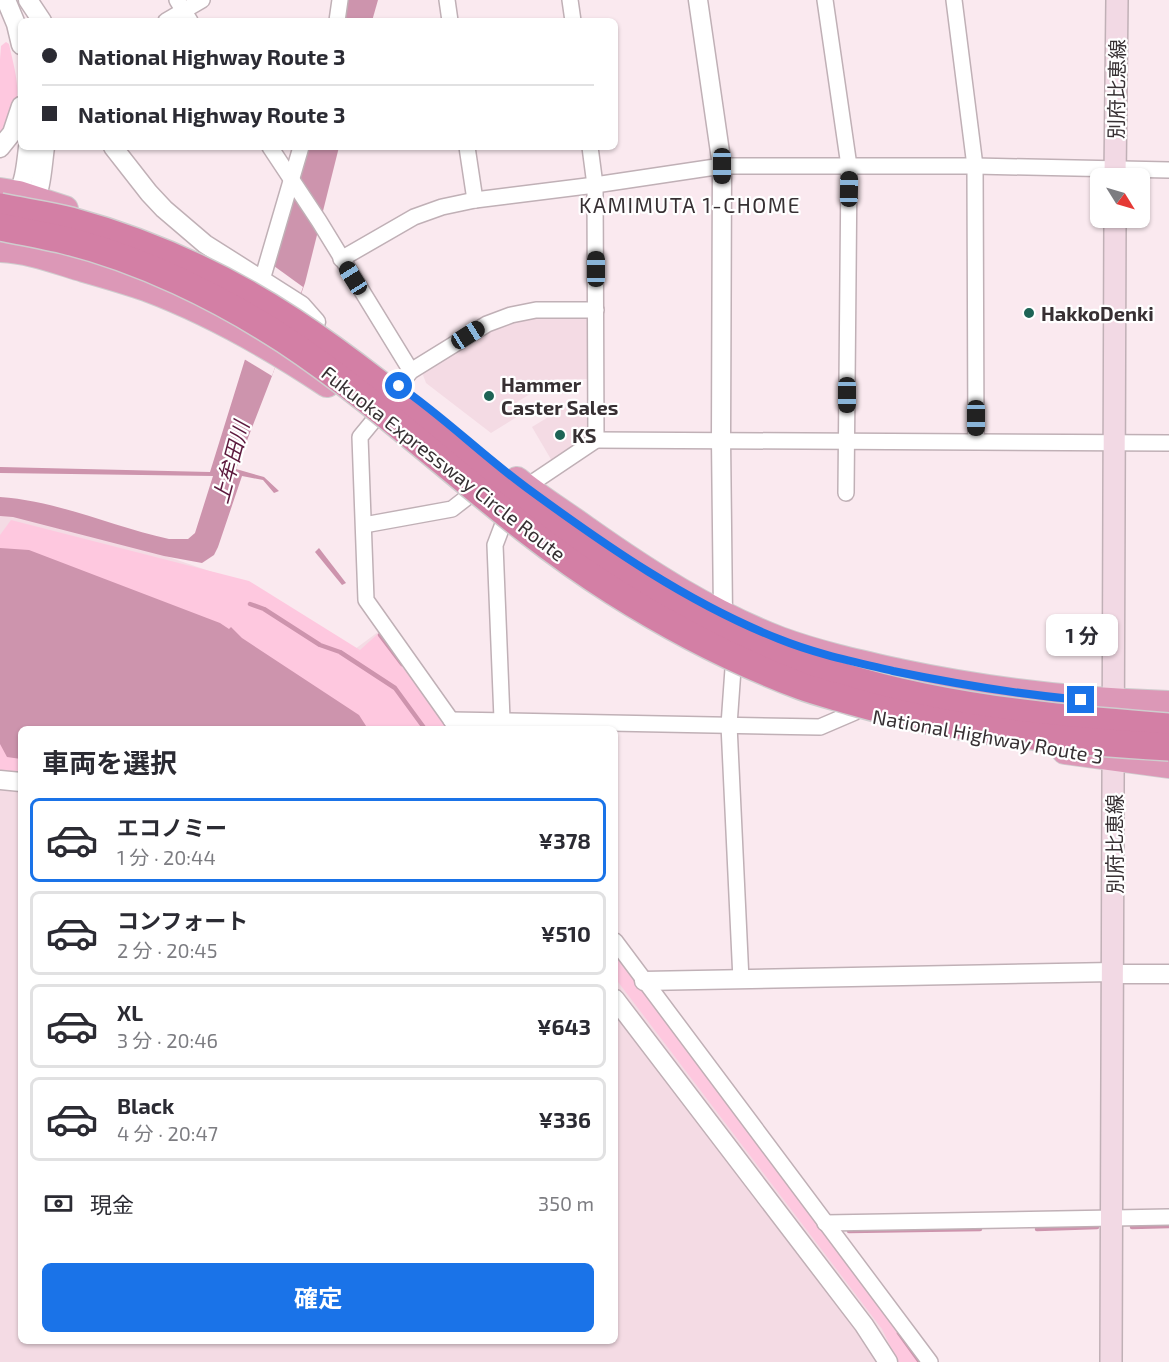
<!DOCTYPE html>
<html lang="ja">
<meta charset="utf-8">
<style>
:root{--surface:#fff;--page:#f7f7f7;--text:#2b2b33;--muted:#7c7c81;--line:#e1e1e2;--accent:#1a73e8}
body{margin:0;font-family:"Exo 2","Noto Sans JP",sans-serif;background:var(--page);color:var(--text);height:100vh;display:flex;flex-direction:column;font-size:22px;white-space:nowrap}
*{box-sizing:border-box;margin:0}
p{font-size:20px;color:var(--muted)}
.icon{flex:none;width:33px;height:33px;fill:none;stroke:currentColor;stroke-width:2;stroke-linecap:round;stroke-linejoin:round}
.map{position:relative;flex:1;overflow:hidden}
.panel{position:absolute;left:18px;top:726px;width:600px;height:618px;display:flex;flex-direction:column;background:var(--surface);border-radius:9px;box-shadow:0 2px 4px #0004}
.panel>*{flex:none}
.top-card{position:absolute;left:18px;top:18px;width:600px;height:132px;border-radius:9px;box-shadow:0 2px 4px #0004;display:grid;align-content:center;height:132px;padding:0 24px;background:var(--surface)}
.needle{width:39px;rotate:127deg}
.tools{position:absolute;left:1090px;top:168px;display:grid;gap:12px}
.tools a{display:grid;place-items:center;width:60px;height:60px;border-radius:9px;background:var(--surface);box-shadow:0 2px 4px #0004;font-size:30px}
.end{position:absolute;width:27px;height:27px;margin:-14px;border:8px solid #1a73e8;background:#fff;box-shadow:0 0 0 3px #fff}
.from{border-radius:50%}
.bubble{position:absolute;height:42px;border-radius:9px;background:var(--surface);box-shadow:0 2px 4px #0004;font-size:20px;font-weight:700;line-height:42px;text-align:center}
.car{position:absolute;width:18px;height:36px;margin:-18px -9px;border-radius:8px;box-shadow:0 0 4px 2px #0007;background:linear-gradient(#222 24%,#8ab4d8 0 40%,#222 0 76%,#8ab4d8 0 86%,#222 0)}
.top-card b{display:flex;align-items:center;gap:21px;height:57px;font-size:22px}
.top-card b+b{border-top:2px solid var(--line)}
.top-card i{width:15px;height:15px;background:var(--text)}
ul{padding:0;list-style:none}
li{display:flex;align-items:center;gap:18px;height:84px;margin:0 12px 9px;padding:0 12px;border:3px solid var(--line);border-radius:9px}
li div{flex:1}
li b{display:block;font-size:22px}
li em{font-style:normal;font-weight:700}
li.active{border-color:var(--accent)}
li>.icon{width:54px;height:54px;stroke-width:1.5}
h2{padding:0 24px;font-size:27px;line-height:72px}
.pay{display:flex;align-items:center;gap:15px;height:66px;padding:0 24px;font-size:22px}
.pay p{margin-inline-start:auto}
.cta{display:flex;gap:12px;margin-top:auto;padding:12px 24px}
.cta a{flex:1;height:69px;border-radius:9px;background:var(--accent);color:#fff;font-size:24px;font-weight:700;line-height:69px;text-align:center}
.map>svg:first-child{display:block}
.built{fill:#f4dbe4}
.green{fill:#fec8df}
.water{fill:#cd94ad}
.pier{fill:#fae9ef}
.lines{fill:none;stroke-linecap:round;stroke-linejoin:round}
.stream{stroke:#cd94ad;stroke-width:4.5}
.minor-casing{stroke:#c0b0b6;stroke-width:18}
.tertiary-casing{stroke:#c0b0b6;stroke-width:21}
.secondary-casing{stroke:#c0b0b6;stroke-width:24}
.trunk-casing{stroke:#cfcdce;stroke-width:28}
.minor{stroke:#fff;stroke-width:15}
.tertiary{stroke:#fff;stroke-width:18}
.secondary{stroke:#f2d9e4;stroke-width:21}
.trunk{stroke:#dc98b7;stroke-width:26}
.motorway-bridge-casing{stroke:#cfcdce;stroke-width:30;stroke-linecap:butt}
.motorway-bridge{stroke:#d37fa5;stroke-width:27}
.route{stroke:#1a73e8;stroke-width:8}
.poi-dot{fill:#1d6355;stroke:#fff;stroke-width:2}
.labels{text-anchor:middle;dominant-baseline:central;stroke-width:4.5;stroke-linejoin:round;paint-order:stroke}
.street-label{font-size:20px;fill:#373033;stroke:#fff}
.poi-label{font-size:20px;font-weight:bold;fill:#373033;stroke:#fff;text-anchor:start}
.neighbourhood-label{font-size:21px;letter-spacing:1.5px;fill:#373033;stroke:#fff}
.water-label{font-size:21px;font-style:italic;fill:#5c193d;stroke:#fff}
</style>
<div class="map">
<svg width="1169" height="1362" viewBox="0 0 1169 1362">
<rect width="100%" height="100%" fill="#fae9ef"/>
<g class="built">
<polygon points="591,314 590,379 555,379 517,402 523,413 491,433 426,383 423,375 425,369 512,318"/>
<polygon points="568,405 590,405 590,438 552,461 532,427"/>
<polygon points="0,511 61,520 250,585 351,652 378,632 448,729 21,729 21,1341 615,1341 615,960 910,1362 0,1362"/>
</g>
<g class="green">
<path d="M6 42 9 44C14 67 22 91 14 114 11 123 4 131 0 139V59L1 46Z"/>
<polygon points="11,520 249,581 360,650 381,631 454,729 21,729 21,773 0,771 0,535"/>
<polygon points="615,946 923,1362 898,1362 882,1329 615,978"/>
</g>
<g class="water">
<polygon points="343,0 378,0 372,21 339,21"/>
<path d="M305 147H339L305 283 272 376 236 469 264 477 279 491 274 493 263 480 242 476 218 547 214 555 202 563 164 556 13 517 0 516V497C59 501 113 527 169 539H188L195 533 213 476 0 473V467L210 472 274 266Z"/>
<polygon points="0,548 29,550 220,623 229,629 231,627 242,638 359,715 368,729 21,729 21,759 7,757 0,744"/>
<polygon points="319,548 346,583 342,585 315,552"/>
</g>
<polygon class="pier" points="274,266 303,287 272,376 244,359"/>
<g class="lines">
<g class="stream">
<polyline points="250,604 264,609 320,645 340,652 395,688 425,729"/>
<polyline points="380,635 402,664"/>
<polyline points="1132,1227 1169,1226"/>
<polyline points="1037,1229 1097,1227"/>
<polyline points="849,1231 980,1229"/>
<polyline points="899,1333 920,1362"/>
</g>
<defs>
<g id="minor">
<polyline points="177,0 190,21"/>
<polyline points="447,0 450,21"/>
<polyline points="570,0 573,21"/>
<polyline points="825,0 849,166 846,493"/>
<polyline points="954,0 975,166 976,441"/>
<polyline points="166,21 202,0"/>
<polyline points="337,21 340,0"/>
<polyline points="270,147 319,221 411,371"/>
<polyline points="467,147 475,200"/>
<polyline points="341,259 414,217 442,207 475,200 595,185 722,166 975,166 1169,170"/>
<polyline points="262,280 301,147"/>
<polyline points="399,386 411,371 487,324 511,315 536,310 596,310"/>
<polyline points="374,420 360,437 366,600 456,727"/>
<polyline points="596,440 1169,443"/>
<polyline points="526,487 596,440 595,185 590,147"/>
<polyline points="364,525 452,509 470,495"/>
<polyline points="733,669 729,725 741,980"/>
<polyline points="502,719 495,545 503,524"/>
<polyline points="451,720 820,727 855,712"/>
<polyline points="615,941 930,1362"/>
<polyline points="825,1223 1169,1217"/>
</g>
<g id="tertiary">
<polyline points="6,0 16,24 21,45"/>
<polyline points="28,0 42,21"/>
<polyline points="698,0 722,166 721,440 723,614"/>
<polyline points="113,147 149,193 164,209 205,244 301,305 316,322"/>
<polyline points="0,148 12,133 21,106"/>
<path d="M13 203C24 186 26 167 28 147"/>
<path d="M31 209C42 190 42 168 45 147"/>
<polyline points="0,780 21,782"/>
<polyline points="644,981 1113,972 1123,974 1169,974"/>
<polyline points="615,999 864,1325 888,1362"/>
</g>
<g id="secondary">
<polyline points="1115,178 1117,0"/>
<polyline points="1111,1362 1115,218"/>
</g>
<g id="trunk">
<polyline points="0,191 19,194 65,209"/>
<path d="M0 249C29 250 57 261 84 269 105 275 126 281 146 288 210 312 270 346 327 384"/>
<path d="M517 480C539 498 564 513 587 530 648 573 710 613 780 640 818 654 859 663 899 672 988 691 1077 701 1169 704"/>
<polyline points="1065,751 1169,765"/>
</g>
</defs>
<use href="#minor" class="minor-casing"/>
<use href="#tertiary" class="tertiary-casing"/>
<use href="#secondary" class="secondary-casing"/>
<use href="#trunk" class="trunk-casing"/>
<use href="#minor" class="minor"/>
<use href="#tertiary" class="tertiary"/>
<use href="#secondary" class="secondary"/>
<use href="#trunk" class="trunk"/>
<defs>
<g id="motorway-bridge">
<path d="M0 207C24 212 48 215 71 221 148 242 225 277 292 321 429 411 543 534 688 613 844 697 996 714 1169 727"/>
<path d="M0 227C21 231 43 235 64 240 141 259 219 297 285 340 400 416 497 518 613 591 673 629 735 661 801 686 817 692 834 696 851 701 954 731 1062 741 1169 747"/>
</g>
</defs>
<use href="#motorway-bridge" class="motorway-bridge-casing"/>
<use href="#motorway-bridge" class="motorway-bridge"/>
</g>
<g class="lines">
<path class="route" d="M399 386C444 417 483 456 527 488 606 546 688 603 779 639 816 654 855 662 893 671 956 684 1017 694 1081 700"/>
</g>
<g class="poi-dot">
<circle cx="1029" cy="313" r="6"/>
<circle cx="489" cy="396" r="6"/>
<circle cx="560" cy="435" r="6"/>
</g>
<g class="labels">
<g class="street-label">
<text transform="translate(1116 89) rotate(-89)">別府比恵線</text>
<text transform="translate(444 463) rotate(38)">Fukuoka Expressway Circle Route</text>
<text transform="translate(988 736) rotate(10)">National Highway Route 3</text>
<text transform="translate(1114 844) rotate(-90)">別府比恵線</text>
</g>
<g class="poi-label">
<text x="1041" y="313">HakkoDenki</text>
<text x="501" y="384">Hammer<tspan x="501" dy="23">Caster Sales</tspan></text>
<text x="572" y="435">KS</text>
</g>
<g class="neighbourhood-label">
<text x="690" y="204">KAMIMUTA 1-CHOME</text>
</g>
<g class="water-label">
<text transform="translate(230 462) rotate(-75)">上牟田川</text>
</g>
</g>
</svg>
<div class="tools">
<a><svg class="needle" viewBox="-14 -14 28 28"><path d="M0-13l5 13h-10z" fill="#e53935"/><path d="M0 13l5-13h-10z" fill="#7c7c81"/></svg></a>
</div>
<i class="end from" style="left:399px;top:386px"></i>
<i class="end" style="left:1081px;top:700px"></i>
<div class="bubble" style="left:1046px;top:614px;width:72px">1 分</div>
<i class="car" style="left:722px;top:166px;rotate:180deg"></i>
<i class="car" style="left:849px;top:189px;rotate:1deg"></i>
<i class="car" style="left:596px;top:269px;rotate:0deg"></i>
<i class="car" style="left:353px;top:278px;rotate:328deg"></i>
<i class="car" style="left:468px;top:335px;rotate:58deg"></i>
<i class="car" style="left:847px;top:395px;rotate:180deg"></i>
<i class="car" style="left:976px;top:418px;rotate:180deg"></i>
<div class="top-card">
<b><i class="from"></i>National Highway Route 3</b>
<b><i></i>National Highway Route 3</b>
</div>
<section class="panel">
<h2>車両を選択</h2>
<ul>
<li class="active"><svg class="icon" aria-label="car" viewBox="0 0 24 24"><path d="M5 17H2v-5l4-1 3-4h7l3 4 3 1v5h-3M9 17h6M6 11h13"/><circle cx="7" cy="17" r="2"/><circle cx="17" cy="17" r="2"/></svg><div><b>エコノミー</b><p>1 分 · 20:44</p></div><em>¥378</em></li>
<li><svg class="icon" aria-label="car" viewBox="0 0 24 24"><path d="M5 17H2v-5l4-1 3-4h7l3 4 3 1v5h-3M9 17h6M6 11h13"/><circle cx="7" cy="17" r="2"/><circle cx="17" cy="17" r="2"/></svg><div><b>コンフォート</b><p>2 分 · 20:45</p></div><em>¥510</em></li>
<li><svg class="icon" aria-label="car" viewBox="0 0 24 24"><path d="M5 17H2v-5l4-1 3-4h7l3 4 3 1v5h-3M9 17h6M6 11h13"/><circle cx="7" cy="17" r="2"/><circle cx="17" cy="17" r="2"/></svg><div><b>XL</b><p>3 分 · 20:46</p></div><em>¥643</em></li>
<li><svg class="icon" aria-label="car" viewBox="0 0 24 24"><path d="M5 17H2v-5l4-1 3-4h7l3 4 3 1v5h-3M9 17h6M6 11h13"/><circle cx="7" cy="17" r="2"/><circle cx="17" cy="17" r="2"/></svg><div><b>Black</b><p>4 分 · 20:47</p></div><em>¥336</em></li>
</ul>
<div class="pay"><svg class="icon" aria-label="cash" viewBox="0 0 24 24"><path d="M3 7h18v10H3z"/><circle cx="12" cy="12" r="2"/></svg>現金<p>350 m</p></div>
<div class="cta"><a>確定</a></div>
</section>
</div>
